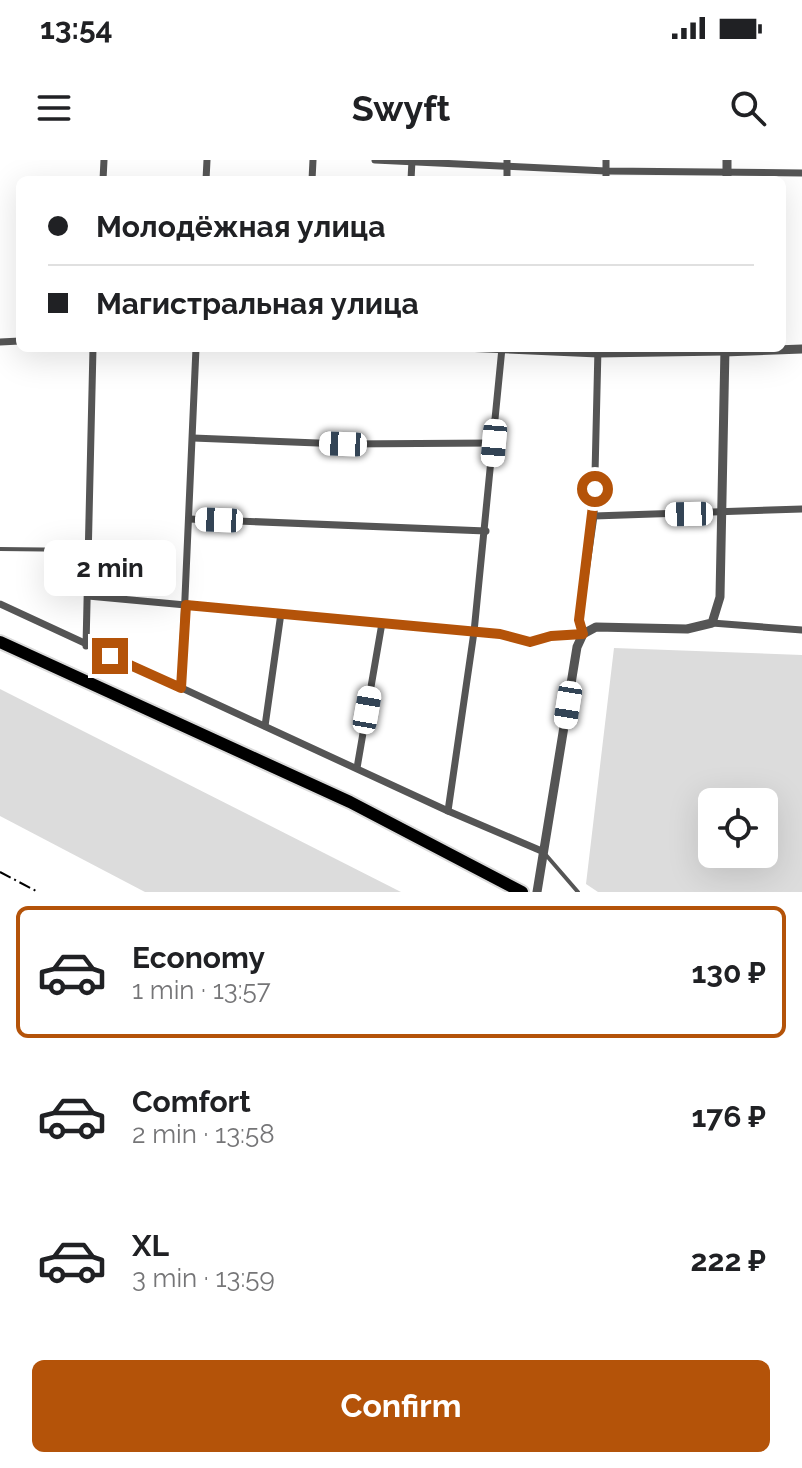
<!DOCTYPE html>
<meta charset="utf-8">
<style>
:root{--surface:#fff;--page:#f2f2f2;--text:#202124;--muted:#757577;--line:#e0e0e0;--accent:#b45309}
body{margin:0;font-family:Raleway,sans-serif;background:var(--page);color:var(--text);height:100vh;display:flex;flex-direction:column;font-size:30px;white-space:nowrap}
*{box-sizing:border-box;margin:0}
p{font-size:26px;color:var(--muted)}
.icon{flex:none;width:44px;height:44px;fill:none;stroke:currentColor;stroke-width:2;stroke-linecap:round;stroke-linejoin:round}
.map{position:relative;height:732px;overflow:hidden}
.panel{display:flex;flex-direction:column;background:var(--surface);flex:1}
.panel>*{flex:none}
.top-card{position:absolute;left:16px;top:16px;width:770px;height:176px;border-radius:12px;box-shadow:0 8px 32px #0002;display:grid;align-content:center;height:176px;padding:0 32px;background:var(--surface)}
.tools{position:absolute;left:698px;top:628px;display:grid;gap:16px}
.tools a{display:grid;place-items:center;width:80px;height:80px;border-radius:12px;background:var(--surface);box-shadow:0 8px 32px #0002;font-size:40px}
.end{position:absolute;width:36px;height:36px;margin:-18px;border:10px solid #b45309;background:#fff;box-shadow:0 0 0 4px #fff}
.from{border-radius:50%}
.bubble{position:absolute;height:56px;border-radius:12px;background:var(--surface);box-shadow:0 8px 32px #0002;font-size:26px;font-weight:700;line-height:56px;text-align:center}
.car{position:absolute;width:24px;height:48px;margin:-24px -12px;border-radius:10px;box-shadow:0 0 6px 2px #0007;background:linear-gradient(#fff 24%,#345 0 40%,#fff 0 76%,#345 0 86%,#fff 0)}
.top-card b{display:flex;align-items:center;gap:28px;height:76px;font-size:30px}
.top-card b+b{border-top:2px solid var(--line)}
.top-card i{width:20px;height:20px;background:var(--text)}
ul{padding:14px 0 0;list-style:none}
li{display:flex;align-items:center;gap:24px;height:132px;margin:0 16px 12px;padding:0 16px;border:4px solid transparent;border-radius:12px}
li div{flex:1}
li b{display:block;font-size:30px}
li em{font-style:normal;font-weight:700}
li.active{border-color:var(--accent)}
li>.icon{width:72px;height:72px;stroke-width:1.5}
.primary-button{display:flex;gap:16px;margin-top:auto;padding:16px 32px}
.primary-button a{flex:1;height:92px;border-radius:12px;background:var(--accent);color:#fff;font-size:32px;font-weight:700;line-height:92px;text-align:center}
.status{display:flex;justify-content:space-between;align-items:center;height:56px;padding:0 40px;background:var(--surface);direction:ltr}
.status svg{height:22px;fill:currentColor}
header{display:flex;justify-content:space-between;align-items:center;height:104px;padding:0 32px;background:var(--surface);font-size:36px;font-weight:700}
.map>svg:first-child{display:block}
.green{fill:#dcdcdc;fill-rule:evenodd}
.lines{fill:none;stroke-linecap:round;stroke-linejoin:round}
.trunk-casing{stroke:#dbdbdb;stroke-width:16}
.service{stroke:#555;stroke-width:4}
.minor{stroke:#555;stroke-width:7}
.tertiary{stroke:#555;stroke-width:9}
.trunk{stroke:#000;stroke-width:12}
.rail{stroke:#000;stroke-width:2;stroke-dasharray:12 4 2 4;stroke-linecap:butt}
.route{stroke:#b45309;stroke-width:10}
</style>
<div class="status"><b>13:54</b><svg viewBox="0 0 49 12"><path d="M0 12V9h3v3zM5 12V6h3v6zM10 12V3h3v9zM15 12V0h3v12zM26 1h20v11H26zM47 4h2v5h-2z"/></svg></div>
<header><svg class="icon" aria-label="menu" viewBox="0 0 24 24"><path d="M4 6h16M4 12h16M4 18h16"/></svg>Swyft<svg class="icon" aria-label="search" viewBox="0 0 24 24"><circle cx="10" cy="10" r="6"/><path d="M15 15l6 6"/></svg></header>
<div class="map">
<svg width="802" height="732" viewBox="0 0 802 732">
<rect width="100%" height="100%" fill="#fff"/>
<g class="green">
<path d="M614 488 802 495V732H598L586 724ZM712 642H764V694H712Z"/>
<polygon points="0,529 401,732 145,732 0,656"/>
</g>
<g class="lines">
<defs>
<polyline id="trunk" points="0,482 350,642 522,732"/>
</defs>
<use href="#trunk" class="trunk-casing"/>
<g class="service">
<polyline points="0,389 87,390"/>
<polyline points="546,695 578,732"/>
</g>
<g class="minor">
<polyline points="375,0 606,11 802,13"/>
<polyline points="103,20 104,0"/>
<polyline points="206,20 207,0"/>
<polyline points="312,20 313,0"/>
<polyline points="411,20 412,0"/>
<polyline points="507,20 507,0"/>
<polyline points="606,20 606,0"/>
<polyline points="0,182 20,181"/>
<polyline points="463,188 598,194 724,192"/>
<polyline points="193,278 343,284 494,283"/>
<polyline points="594,356 802,349"/>
<polyline points="189,359 486,371"/>
<polyline points="88,436 500,474 530,482 551,476 583,474 579,460 594,356 598,188"/>
<polyline points="0,444 448,651 544,692"/>
<polyline points="712,463 802,470"/>
<polyline points="86,486 93,188"/>
<polyline points="181,528 196,188"/>
<polyline points="265,566 281,453"/>
<polyline points="357,608 382,463"/>
<polyline points="448,651 474,472 502,188"/>
</g>
<g class="tertiary">
<polyline points="727,20 727,0"/>
<polyline points="724,192 802,189"/>
<polyline points="537,732 577,487 583,474 596,467 687,469 712,463 720,437 725,188"/>
</g>
<use href="#trunk" class="trunk"/>
<polyline class="rail" points="0,712 38,732"/>
</g>
<g class="lines">
<polyline class="route" points="110,496 181,528 186,445 500,474 530,482 551,476 583,474 579,460 595,329"/>
</g>
</svg>
<div class="tools">
<a><svg class="icon" aria-label="locate" viewBox="0 0 24 24"><circle cx="12" cy="12" r="6"/><path d="M12 2v4M12 18v4M2 12h4M18 12h4"/></svg></a>
</div>
<i class="end from" style="left:595px;top:329px"></i>
<i class="end" style="left:110px;top:496px"></i>
<div class="bubble" style="left:44px;top:380px;width:132px">2 min</div>
<i class="car" style="left:494px;top:283px;rotate:185deg"></i>
<i class="car" style="left:343px;top:284px;rotate:272deg"></i>
<i class="car" style="left:689px;top:354px;rotate:269deg"></i>
<i class="car" style="left:219px;top:360px;rotate:272deg"></i>
<i class="car" style="left:568px;top:545px;rotate:189deg"></i>
<i class="car" style="left:367px;top:550px;rotate:10deg"></i>
<div class="top-card">
<b><i class="from"></i>Молодёжная улица</b>
<b><i></i>Магистральная улица</b>
</div>
</div>
<section class="panel">
<ul>
<li class="active"><svg class="icon" aria-label="car" viewBox="0 0 24 24"><path d="M5 17H2v-5l4-1 3-4h7l3 4 3 1v5h-3M9 17h6M6 11h13"/><circle cx="7" cy="17" r="2"/><circle cx="17" cy="17" r="2"/></svg><div><b>Economy</b><p>1 min · 13:57</p></div><em>130 ₽</em></li>
<li><svg class="icon" aria-label="car" viewBox="0 0 24 24"><path d="M5 17H2v-5l4-1 3-4h7l3 4 3 1v5h-3M9 17h6M6 11h13"/><circle cx="7" cy="17" r="2"/><circle cx="17" cy="17" r="2"/></svg><div><b>Comfort</b><p>2 min · 13:58</p></div><em>176 ₽</em></li>
<li><svg class="icon" aria-label="car" viewBox="0 0 24 24"><path d="M5 17H2v-5l4-1 3-4h7l3 4 3 1v5h-3M9 17h6M6 11h13"/><circle cx="7" cy="17" r="2"/><circle cx="17" cy="17" r="2"/></svg><div><b>XL</b><p>3 min · 13:59</p></div><em>222 ₽</em></li>
</ul>
<div class="primary-button"><a>Confirm</a></div>
</section>
